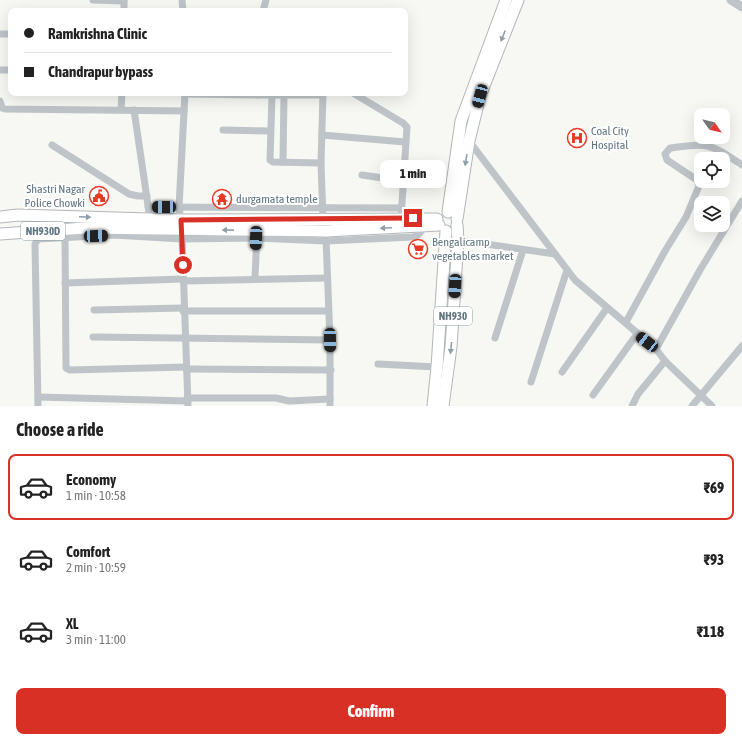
<!DOCTYPE html>
<meta charset="utf-8">
<style>
:root{--surface:#fff;--page:#f2f2f2;--text:#222;--muted:#767676;--line:#e0e0e0;--accent:#d93025}
body{margin:0;font-family:"Asap Condensed",sans-serif;background:var(--page);color:var(--text);height:100vh;display:flex;flex-direction:column;font-size:15px;white-space:nowrap}
*{box-sizing:border-box;margin:0}
p{font-size:13px;color:var(--muted)}
.icon{flex:none;width:22px;height:22px;fill:none;stroke:currentColor;stroke-width:2;stroke-linecap:round;stroke-linejoin:round}
.map{position:relative;height:406px;overflow:hidden}
.panel{display:flex;flex-direction:column;background:var(--surface);flex:1}
.panel>*{flex:none}
.hud{position:absolute;left:8px;top:8px;width:400px;height:88px;border-radius:8px;box-shadow:0 4px 16px #0002;display:grid;align-content:center;height:88px;padding:0 16px;background:var(--surface)}
.needle{width:26px;rotate:124deg}
.tools{position:absolute;left:694px;top:108px;display:grid;gap:8px}
.tools a{display:grid;place-items:center;width:36px;height:36px;border-radius:8px;background:var(--surface);box-shadow:0 4px 16px #0002;font-size:20px}
.end{position:absolute;width:18px;height:18px;margin:-9px;border:5px solid #d93025;background:#fff;box-shadow:0 0 0 2px #fff}
.from{border-radius:50%}
.bubble{position:absolute;height:28px;border-radius:8px;background:var(--surface);box-shadow:0 4px 16px #0002;font-size:13px;font-weight:800;line-height:28px;text-align:center}
.car{position:absolute;width:12px;height:24px;margin:-12px -6px;border-radius:5px;box-shadow:0 0 3px 1px #0007;background:linear-gradient(#222 24%,#8ab4d8 0 40%,#222 0 76%,#8ab4d8 0 86%,#222 0)}
.hud b{display:flex;align-items:center;gap:14px;height:38px;font-size:15px}
.hud b+b{border-top:1px solid var(--line)}
.hud i{width:10px;height:10px;background:var(--text)}
ul{padding:0;list-style:none}
li{display:flex;align-items:center;gap:12px;height:66px;margin:0 8px 6px;padding:0 8px;border:2px solid transparent;border-radius:8px}
li div{flex:1}
li b{display:block;font-size:15px}
li em{font-style:normal;font-weight:800}
li.current{border-color:var(--accent)}
li>.icon{width:36px;height:36px;stroke-width:1.5}
h2{padding:0 16px;font-size:18px;line-height:48px}
.action{display:flex;gap:8px;margin-top:auto;padding:8px 16px}
.action a{flex:1;height:46px;border-radius:8px;background:var(--accent);color:#fff;font-size:16px;font-weight:800;line-height:46px;text-align:center}
.map>svg:first-child{display:block}
.lines{fill:none;stroke-linecap:round;stroke-linejoin:round}
.trunk-casing{stroke:#b1b7ba;stroke-width:13}
.minor{stroke:#bec4c7;stroke-width:7}
.tertiary{stroke:#bec4c7;stroke-width:9}
.trunk{stroke:#fff;stroke-width:11}
.oneway{fill:#909fa6}
.route{stroke:#d93025;stroke-width:5}
.labels{text-anchor:middle;dominant-baseline:central;stroke-width:4;stroke-linejoin:round;paint-order:stroke}
.shield{fill:#fff;stroke:#909fa6;stroke-width:1}
.shield-label{font-size:11px;font-weight:bold;fill:#617680}
.poi-label{font-size:12px;fill:#617680;stroke:#fff;text-anchor:start}
</style>
<div class="map">
<svg width="742" height="406" viewBox="0 0 742 406">
<rect width="100%" height="100%" fill="#f7f7f4"/>
<g class="lines">
<defs>
<g id="trunk">
<polyline points="448,212 461,121 506,0"/>
<polyline points="0,217 18,215 181,220 437,219"/>
<polyline points="457,219 469,141 480,96 518,0"/>
<polyline points="0,234 85,228 326,231 439,225"/>
<polyline points="433,406 437,367 446,231"/>
<polyline points="443,406 451,347 458,240 457,225"/>
</g>
</defs>
<use href="#trunk" class="trunk-casing"/>
<g class="minor">
<polyline points="93,0 124,1"/>
<polyline points="182,0 183,11"/>
<polyline points="124,11 124,0"/>
<polyline points="263,11 266,0"/>
<polyline points="0,34 11,34"/>
<polyline points="0,70 11,70"/>
<polyline points="323,93 321,163 323,219"/>
<polyline points="353,93 403,123 407,127 401,218"/>
<polyline points="185,94 258,95 258,93"/>
<polyline points="258,95 323,95"/>
<polyline points="272,95 270,160 273,162 321,163"/>
<polyline points="0,101 2,108 5,109 184,111"/>
<polyline points="121,110 122,93"/>
<polyline points="134,110 150,219"/>
<polyline points="223,130 270,131"/>
<polyline points="322,135 405,142"/>
<polyline points="469,141 575,280 656,349 665,361 712,406"/>
<polyline points="52,145 129,194 138,196 147,196"/>
<polyline points="283,162 284,95"/>
<polyline points="362,175 403,181"/>
<polyline points="148,207 401,208"/>
<polyline points="181,223 179,207 185,93"/>
<polyline points="182,235 188,406"/>
<polyline points="65,237 66,368 70,370 186,367"/>
<polyline points="326,238 330,340 330,406"/>
<polyline points="458,240 555,254"/>
<polyline points="255,278 257,234"/>
<polyline points="184,281 327,278"/>
<polyline points="65,283 183,279"/>
<polyline points="94,310 183,308"/>
<polyline points="183,311 328,311"/>
<path d="M626 322 665 251 686 217 699 186 697 180 667 160 665 154 670 148C710 143 709 143 742 165"/>
<polyline points="93,337 330,340"/>
<polyline points="495,338 523,250"/>
<polyline points="656,349 700,270 742,201"/>
<polyline points="378,364 437,367"/>
<polyline points="186,369 331,370"/>
<polyline points="562,372 607,308"/>
<polyline points="531,382 567,270"/>
<polyline points="593,395 637,334"/>
<polyline points="38,397 188,401"/>
<polyline points="187,398 276,398 289,401 330,399"/>
<polyline points="38,406 35,244 38,239 114,235 182,239 256,238 326,241 413,237 418,235 425,226"/>
<polyline points="632,406 638,394 665,361"/>
<polyline points="692,406 742,346"/>
</g>
<polyline class="tertiary" points="731,0 742,7"/>
<use href="#trunk" class="trunk"/>
</g>
<defs><path id="oneway-solid" d="M-6-.8H1V-3.2L6.5 0L1 3.2V.8H-6Z"/></defs>
<g class="oneway">
<use href="#oneway-solid" transform="translate(503 36) rotate(112)"/>
<use href="#oneway-solid" transform="translate(466 160) rotate(99)"/>
<use href="#oneway-solid" transform="translate(85 217) rotate(2)"/>
<use href="#oneway-solid" transform="translate(386 228) rotate(177)"/>
<use href="#oneway-solid" transform="translate(228 230) rotate(-179)"/>
<use href="#oneway-solid" transform="translate(451 348) rotate(96)"/>
</g>
<g class="lines">
<polyline class="route" points="183,265 181,220 413,218"/>
</g>
<defs>
<symbol id="hospital-ring" viewBox="-11 -11 22 22"><circle r="9.5" fill="#fff" stroke="#e73a24" stroke-width="1.5"/><path d="M-5-5h3v3.5h4V-5h3V5h-3V1.5h-4V5h-3Z" fill="#e73a24"/></symbol>
<symbol id="civic-ring" viewBox="-11 -11 22 22"><circle r="9.5" fill="#fff" stroke="#e73a24" stroke-width="1.5"/><path d="M-.6-6.5H3V-4.5H.6V-3L4-1V1h2V6H-6V1h2V-1L-.6-3ZM-1.2 2.5V6h2.4V2.5Z" fill="#e73a24"/></symbol>
<symbol id="temple-ring" viewBox="-11 -11 22 22"><circle r="9.5" fill="#fff" stroke="#e73a24" stroke-width="1.5"/><path d="M0-6L5-2H3V0L6.5 2.5H4V6H1.5V3h-3V6H-4V2.5H-6.5L-3 0V-2H-5Z" fill="#e73a24"/></symbol>
<symbol id="supermarket-ring" viewBox="-11 -11 22 22"><circle r="9.5" fill="#fff" stroke="#e73a24" stroke-width="1.5"/><path d="M-6-5.5h2.5l.6 2H6L4.5 2H-2.5L-4.4-4H-6ZM-1.5 3.2a1.3 1.3 0 1 0 .1 0ZM3 3.2a1.3 1.3 0 1 0 .1 0Z" fill="#e73a24"/></symbol>
</defs>
<g fill-rule="evenodd">
<use href="#hospital-ring" x="566" y="127" width="22" height="22"/>
<use href="#civic-ring" x="88" y="185" width="22" height="22"/>
<use href="#temple-ring" x="211" y="188" width="22" height="22"/>
<use href="#supermarket-ring" x="407" y="238" width="22" height="22"/>
</g>
<g class="labels">
<g class="shield">
<rect x="21" y="222" width="44" height="18" rx="3"/>
<rect x="434" y="307" width="38" height="18" rx="3"/>
</g>
<g class="shield-label">
<text x="43" y="231">NH930D</text>
<text x="453" y="316">NH930</text>
</g>
<g class="poi-label">
<text x="591" y="131">Coal City<tspan x="591" dy="14">Hospital</tspan></text>
<text x="85" y="189" text-anchor="end">Shastri Nagar<tspan x="85" dy="14">Police Chowki</tspan></text>
<text x="236" y="199">durgamata temple</text>
<text x="432" y="242">Bengalicamp<tspan x="432" dy="14">vegetables market</tspan></text>
</g>
</g>
</svg>
<div class="tools">
<a><svg class="needle" viewBox="-14 -14 28 28"><path d="M0-13l5 13h-10z" fill="#e53935"/><path d="M0 13l5-13h-10z" fill="#767676"/></svg></a>
<a><svg class="icon" aria-label="locate" viewBox="0 0 24 24"><circle cx="12" cy="12" r="6"/><path d="M12 2v4M12 18v4M2 12h4M18 12h4"/></svg></a>
<a><svg class="icon" aria-label="layers" viewBox="0 0 24 24"><path d="M12 4l9 5-9 5-9-5zM3 14l9 5 9-5"/></svg></a>
</div>
<i class="end from" style="left:183px;top:265px"></i>
<i class="end" style="left:413px;top:218px"></i>
<div class="bubble" style="left:380px;top:160px;width:66px">1 min</div>
<i class="car" style="left:480px;top:96px;rotate:195deg"></i>
<i class="car" style="left:164px;top:207px;rotate:270deg"></i>
<i class="car" style="left:96px;top:236px;rotate:88deg"></i>
<i class="car" style="left:256px;top:238px;rotate:182deg"></i>
<i class="car" style="left:455px;top:286px;rotate:183deg"></i>
<i class="car" style="left:330px;top:340px;rotate:179deg"></i>
<i class="car" style="left:647px;top:342px;rotate:308deg"></i>
<div class="hud">
<b><i class="from"></i>Ramkrishna Clinic</b>
<b><i></i>Chandrapur bypass</b>
</div>
</div>
<section class="panel">
<h2>Choose a ride</h2>
<ul>
<li class="current"><svg class="icon" aria-label="car" viewBox="0 0 24 24"><path d="M5 17H2v-5l4-1 3-4h7l3 4 3 1v5h-3M9 17h6M6 11h13"/><circle cx="7" cy="17" r="2"/><circle cx="17" cy="17" r="2"/></svg><div><b>Economy</b><p>1 min · 10:58</p></div><em>₹69</em></li>
<li><svg class="icon" aria-label="car" viewBox="0 0 24 24"><path d="M5 17H2v-5l4-1 3-4h7l3 4 3 1v5h-3M9 17h6M6 11h13"/><circle cx="7" cy="17" r="2"/><circle cx="17" cy="17" r="2"/></svg><div><b>Comfort</b><p>2 min · 10:59</p></div><em>₹93</em></li>
<li><svg class="icon" aria-label="car" viewBox="0 0 24 24"><path d="M5 17H2v-5l4-1 3-4h7l3 4 3 1v5h-3M9 17h6M6 11h13"/><circle cx="7" cy="17" r="2"/><circle cx="17" cy="17" r="2"/></svg><div><b>XL</b><p>3 min · 11:00</p></div><em>₹118</em></li>
</ul>
<div class="action"><a>Confirm</a></div>
</section>
